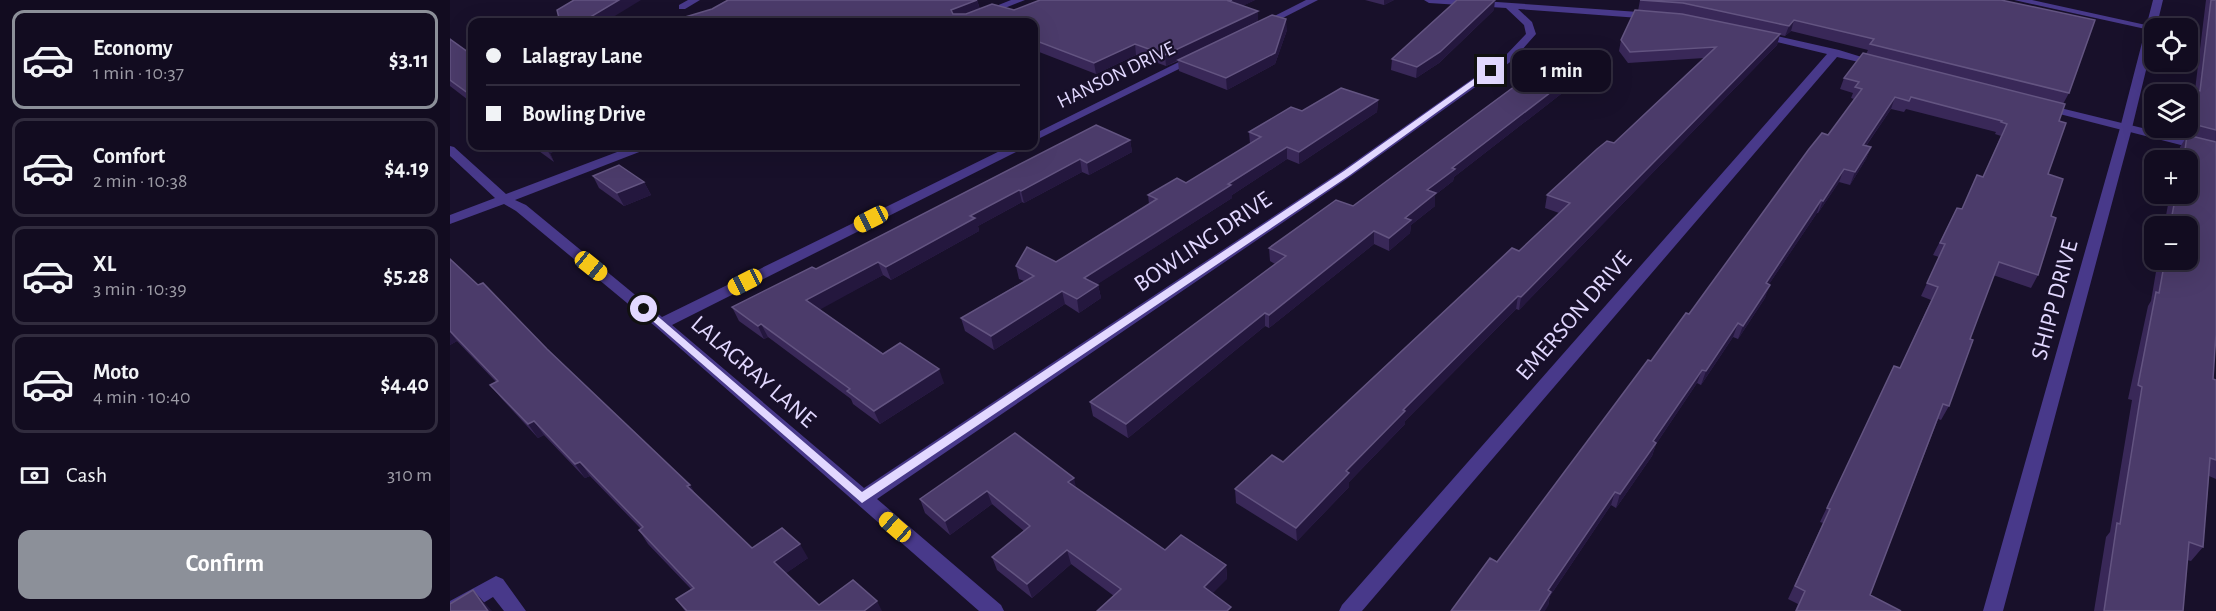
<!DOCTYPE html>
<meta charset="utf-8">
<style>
:root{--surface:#120c20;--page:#1f1a2d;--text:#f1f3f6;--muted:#9c9ba5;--line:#312c3e;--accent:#8c9099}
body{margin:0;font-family:"Alegreya Sans",sans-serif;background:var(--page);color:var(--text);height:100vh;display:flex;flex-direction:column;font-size:22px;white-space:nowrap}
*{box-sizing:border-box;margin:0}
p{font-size:20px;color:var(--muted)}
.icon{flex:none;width:33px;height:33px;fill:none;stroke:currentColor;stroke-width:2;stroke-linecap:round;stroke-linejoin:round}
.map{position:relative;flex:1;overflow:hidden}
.details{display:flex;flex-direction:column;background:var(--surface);width:450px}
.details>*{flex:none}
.hud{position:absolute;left:18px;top:18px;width:570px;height:132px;border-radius:12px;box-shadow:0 6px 24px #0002,0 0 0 2px var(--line);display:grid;align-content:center;height:132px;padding:0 18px;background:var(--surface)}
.controls{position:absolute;left:1694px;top:18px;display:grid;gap:12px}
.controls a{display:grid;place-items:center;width:54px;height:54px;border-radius:12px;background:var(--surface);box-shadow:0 6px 24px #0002,0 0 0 2px var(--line);font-size:30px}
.end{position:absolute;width:27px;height:27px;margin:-14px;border:8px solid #e2d8ff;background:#111;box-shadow:0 0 0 3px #111}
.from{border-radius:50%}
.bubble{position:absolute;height:42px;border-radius:12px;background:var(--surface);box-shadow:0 6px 24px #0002,0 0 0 2px var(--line);font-size:20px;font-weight:600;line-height:42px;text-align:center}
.car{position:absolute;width:18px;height:36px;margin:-18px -9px;border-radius:8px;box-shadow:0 0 4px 2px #0007;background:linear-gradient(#f5c518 24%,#345 0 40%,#f5c518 0 76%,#345 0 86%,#f5c518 0)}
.hud b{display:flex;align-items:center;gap:21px;height:57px;font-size:22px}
.hud b+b{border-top:2px solid var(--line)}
.hud i{width:15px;height:15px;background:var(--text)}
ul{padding:10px 0 0;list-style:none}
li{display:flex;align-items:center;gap:18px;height:99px;margin:0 12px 9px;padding:0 6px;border:3px solid var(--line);border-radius:12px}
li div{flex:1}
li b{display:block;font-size:22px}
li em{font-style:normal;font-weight:600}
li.selected{border-color:var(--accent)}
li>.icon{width:54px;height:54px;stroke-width:1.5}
.pay{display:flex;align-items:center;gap:15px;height:66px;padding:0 18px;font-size:22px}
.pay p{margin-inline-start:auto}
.button{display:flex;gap:12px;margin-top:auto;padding:12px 18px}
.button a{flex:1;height:69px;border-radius:12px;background:var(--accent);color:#fff;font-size:24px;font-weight:600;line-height:69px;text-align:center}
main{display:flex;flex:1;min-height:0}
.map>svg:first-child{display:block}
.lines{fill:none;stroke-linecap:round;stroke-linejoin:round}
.service{fill:#48398a;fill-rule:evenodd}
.minor{fill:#48398a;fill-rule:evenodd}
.tertiary{fill:#48398a;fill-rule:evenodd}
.wall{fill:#392858}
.shaded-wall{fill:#24173e}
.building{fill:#4b3b6a;stroke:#635481;stroke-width:1.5}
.route{fill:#e2d8ff}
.labels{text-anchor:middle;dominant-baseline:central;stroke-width:4.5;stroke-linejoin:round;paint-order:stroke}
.far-street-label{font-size:20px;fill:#e2d8ff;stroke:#18102a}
.street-label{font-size:24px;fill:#e2d8ff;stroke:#18102a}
</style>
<main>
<section class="details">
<ul>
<li class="selected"><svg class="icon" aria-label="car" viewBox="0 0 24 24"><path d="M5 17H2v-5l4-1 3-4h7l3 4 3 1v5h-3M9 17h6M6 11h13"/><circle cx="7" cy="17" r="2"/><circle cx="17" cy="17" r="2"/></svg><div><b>Economy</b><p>1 min · 10:37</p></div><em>$3.11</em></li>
<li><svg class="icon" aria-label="car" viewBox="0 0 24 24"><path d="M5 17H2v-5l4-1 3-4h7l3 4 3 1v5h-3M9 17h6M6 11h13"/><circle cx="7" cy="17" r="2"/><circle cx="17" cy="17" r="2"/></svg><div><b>Comfort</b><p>2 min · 10:38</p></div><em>$4.19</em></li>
<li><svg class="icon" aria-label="car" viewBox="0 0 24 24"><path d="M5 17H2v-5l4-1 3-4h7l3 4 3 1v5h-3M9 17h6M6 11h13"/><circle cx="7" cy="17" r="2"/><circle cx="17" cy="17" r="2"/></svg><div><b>XL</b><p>3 min · 10:39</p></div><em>$5.28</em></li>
<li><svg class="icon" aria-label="car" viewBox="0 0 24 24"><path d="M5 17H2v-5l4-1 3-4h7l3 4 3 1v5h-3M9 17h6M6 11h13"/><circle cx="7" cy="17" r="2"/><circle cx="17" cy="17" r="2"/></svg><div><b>Moto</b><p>4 min · 10:40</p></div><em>$4.40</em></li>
</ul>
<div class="pay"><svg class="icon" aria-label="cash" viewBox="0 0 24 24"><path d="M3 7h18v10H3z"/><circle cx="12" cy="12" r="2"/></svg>Cash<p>310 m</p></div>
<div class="button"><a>Confirm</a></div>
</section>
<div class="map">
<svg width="1766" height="611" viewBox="0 0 1766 611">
<rect width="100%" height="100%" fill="#18102a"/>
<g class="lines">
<polygon class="service" points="46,576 53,579 76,611 54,611 43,597 20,611 0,611 0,601"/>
<g class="minor">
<polygon points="238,0 250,0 235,9 229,9 229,5"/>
<polygon points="561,0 575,0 519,22 506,22"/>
<polygon points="856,0 868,0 815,27 807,25"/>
<polygon points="974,0 1018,0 1203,13 1208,16 1203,19 1068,9 1082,22 1086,34 1063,60 901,176 427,499 551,605 554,611 529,611 206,327 66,211 54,204 0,224 0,215 45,198 0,156 0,146 4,147 56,194 183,146 199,146 197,149 65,200 76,205 212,317 560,146 574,146 572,149 222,325 414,488 893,170 1055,56 1076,34 1074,25 1056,8 979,3"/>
<polygon points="1564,0 1582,0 1705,27 1700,30"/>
<polygon points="1309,32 1389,50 1431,63 1426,66 1387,57 912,611 889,611 892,605 1377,54 1306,37 1306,33"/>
<polygon points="747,53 752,56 751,58 584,141 584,134"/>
<polygon points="1594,104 1766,146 1766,154 1590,109 1588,107"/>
</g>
<polygon class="tertiary" points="1703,0 1713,0 1682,128 1553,611 1533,611 1670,128"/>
</g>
<g class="wall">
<polygon points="527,0 530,9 564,10 590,0 805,0 792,6 808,21 837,30 825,64 777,90 729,71 728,61 716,66 686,55 646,74 584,50 584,22 234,22 232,18"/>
<polygon points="915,0 944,0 934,5"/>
<polygon points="1190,0 1551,0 1619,93 1613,104 1609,121 1598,174 1601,216 1588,275 1581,288 1543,275 1520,339 1499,406 1491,420 1488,419 1420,595 1451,611 1345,611 1348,604 1338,599 1373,523 1370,522 1438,380 1450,368 1481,300 1471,296 1489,257 1483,255 1507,208 1512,209 1533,177 1551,136 1545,134 1546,132 1456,109 1454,112 1441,109 1416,146 1421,147 1416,159 1400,185 1389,182 1368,213 1367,213 1319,284 1315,298 1288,339 1283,337 1251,385 1247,383 1206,444 1202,456 1166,508 1161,505 1100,596 1098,606 1047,562 1201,361 1239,314 1378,135 1404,99 1401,98 1403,93 1390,89 1394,78 1416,54 1418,50 1341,31 1335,36 1330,35 1327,45 1069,310 1066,309 955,421 955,424 899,482 899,487 847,541 786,503 785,489 833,462 1069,251 1109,213 1095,208 1097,195 1164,143 1254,58 1178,63 1169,51 1171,40 1188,11"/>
<polygon points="1756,0 1766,0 1766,334 1763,379 1766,380 1766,479 1759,476 1753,547 1741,561 1737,560 1733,611 1644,611 1656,537 1660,532 1682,400 1678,399 1698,306 1701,301 1708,260 1737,260 1737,226 1714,226 1720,194 1737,194 1737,160 1727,160 1728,158 1730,147 1737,136 1732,135 1733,128 1737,128 1737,101 1745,90"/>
<polygon points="1044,10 989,63 966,78 941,70 942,59"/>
<polygon points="0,39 22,55 22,103 0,86"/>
<polygon points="1140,62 1138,73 1004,177 1003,181 985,195 985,206 961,225 960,233 939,251 924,244 819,328 815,326 678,438 643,416 640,402 825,264 820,261 819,248 903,206 1095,67"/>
<polygon points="928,100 927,112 849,164 837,159 782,195 782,198 647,284 648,285 651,298 629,313 615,304 544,350 515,331 511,318 574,281 569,279 566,266 606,262 699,204 698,195 736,183 800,144 799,132 852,111"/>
<polygon points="646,125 680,140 682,152 639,175 632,172 574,203 572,202 528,226 529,231 441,280 433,275 369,309 433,354 494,383 430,424 403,404 401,399 318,337 314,339 289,321 282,307 366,269"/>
<polygon points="82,146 120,146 100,153 104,162"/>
<polygon points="143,176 194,182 201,195 174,206 149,188"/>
<polygon points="0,259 240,485 246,495 302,548 358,558 336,573 369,605 432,611 235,611 226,599 241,589 198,544 189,530 191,529 140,476 135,478 94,435 88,438 51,398 40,385 46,382 7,341 0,345"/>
<polygon points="565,433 627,489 715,550 776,565 777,579 664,596 621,564 582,598 547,570 542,557 574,531 542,504 500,535 475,513 470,499"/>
</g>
<g class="shaded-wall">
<polygon points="169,0 191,0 155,22 132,22"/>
<polygon points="527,0 530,10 504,21 501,10"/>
<polygon points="782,0 805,0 780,12 779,1"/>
<polygon points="934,0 944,0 934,5"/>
<polygon points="1045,0 1044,10 989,63 966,78 967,67"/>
<polygon points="808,11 808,21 716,66 715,55"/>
<polygon points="438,17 440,22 422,22"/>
<polygon points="836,19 837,30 825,64 777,90 776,78"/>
<polygon points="1344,20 1341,31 1335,36 1339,26"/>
<polygon points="1330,34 1327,45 1069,310 1071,297"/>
<polygon points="685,44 686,55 646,74 644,63"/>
<polygon points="1140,62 1138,73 1004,177 1003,181 985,195 985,206 961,225 960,233 939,251 939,238 977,190 1002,168"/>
<polygon points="1445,97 1441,109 1408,157 1413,145"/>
<polygon points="928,100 927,112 849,164 849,152"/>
<polygon points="680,140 682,152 639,175 637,163"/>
<polygon points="95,146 120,146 100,153 104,162"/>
<polygon points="837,147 837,159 782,195 782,198 637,291 634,278"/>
<polygon points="1421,147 1416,159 1400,185 1405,172"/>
<polygon points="630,159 632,172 574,203 571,191"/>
<polygon points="1394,169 1389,182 1368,213 1373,201"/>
<polygon points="194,182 201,195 174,206 167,193"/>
<polygon points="569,190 572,202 528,226 529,231 441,280 436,267 520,216"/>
<polygon points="1371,200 1367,213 1311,296 1316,283"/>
<polygon points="924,231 924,244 819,328 819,315"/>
<polygon points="428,262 433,275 362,314 356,300"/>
<polygon points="648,285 651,298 629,313 627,299"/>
<polygon points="1320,285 1315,298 1288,339 1293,326"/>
<polygon points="612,291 615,304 544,350 541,336"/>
<polygon points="1068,296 1066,309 955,421 955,424 899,482 899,487 847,541 846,528 896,471 953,410"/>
<polygon points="815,313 815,326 678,438 676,424"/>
<polygon points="1288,323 1283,337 1251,385 1256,371"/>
<polygon points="311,324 318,337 314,339 308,326"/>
<polygon points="0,332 7,341 0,345"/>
<polygon points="489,369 494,383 430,424 424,411"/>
<polygon points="1252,370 1247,383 1206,444 1202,456 1166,508 1170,494 1203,441"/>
<polygon points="84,421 94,435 88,438 78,424"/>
<polygon points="130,462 140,476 135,478 125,464"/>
<polygon points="624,478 627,492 618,482"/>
<polygon points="240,485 248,499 237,486"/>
<polygon points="537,491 542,504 500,535 495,521"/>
<polygon points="1165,492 1161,505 1100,596 1098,606 1095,611 1089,611 1098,590"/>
<polygon points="350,544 358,558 332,576 324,562"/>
<polygon points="617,550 621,564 582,598 577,584"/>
<polygon points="776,565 777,579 755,601 754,587"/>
<polygon points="23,590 42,611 38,611"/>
<polygon points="427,601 432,611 414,611"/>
</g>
<g class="building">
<polygon points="124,0 169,0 132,22 110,22 107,10"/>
<polygon points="278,0 527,0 501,10 503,14 516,14 542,4 564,10 590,0 782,0 779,1 808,11 715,55 685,44 644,63 584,40 584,22 441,22 438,17 422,22 240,22 232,18 262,9"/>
<polygon points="1007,0 1045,0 990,52 967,67 942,59"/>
<polygon points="1190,0 1551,0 1645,20 1619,93 1420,44 1424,39 1344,20 1339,26 1233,3"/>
<polygon points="1761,0 1766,0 1766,130 1739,123 1744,90 1750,91"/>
<polygon points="1185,10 1232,14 1330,34 1071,297 1068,296 953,410 955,411 896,471 899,473 846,528 785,489 822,455 833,462 1062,248 1069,251 1120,203 1097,195 1147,149 1157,141 1164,143 1266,47 1180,52 1171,40"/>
<polygon points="822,15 836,19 825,53 776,78 728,60"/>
<polygon points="0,39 22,55 22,96 0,80"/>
<polygon points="1413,53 1615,104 1609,121 1616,123 1598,174 1613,179 1601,216 1606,218 1588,275 1549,262 1520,339 1523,340 1499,406 1493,404 1420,595 1451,611 1346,611 1355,591 1345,586 1380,509 1377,508 1444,366 1450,368 1488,287 1477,283 1495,244 1490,243 1507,208 1512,209 1527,175 1533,177 1557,124 1551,122 1552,121 1461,97 1459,101 1445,97 1413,145 1421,147 1405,172 1394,169 1373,201 1371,200 1316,283 1320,285 1293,326 1288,323 1256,371 1252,370 1203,441 1206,443 1170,494 1165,492 1098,590 1101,592 1089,611 1001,611 1040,558 1047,562 1198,360 1201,361 1236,313 1239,314 1359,149 1372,133 1378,135 1412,89 1405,87 1409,82 1394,78"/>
<polygon points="1112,54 1140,62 1002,168 1005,169 977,190 986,193 955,218 961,220 939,238 924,231 819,315 815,313 676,424 640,402 836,256 819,248 886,200 903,206 1092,66 1095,67"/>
<polygon points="891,88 928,100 849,152 837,147 778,184 781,185 634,278 648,285 627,299 612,291 541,336 511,318 584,276 566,266 577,247 606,262 707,199 698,195 727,178 736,183 811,137 799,132 841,107 852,111"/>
<polygon points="646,125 680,140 637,163 630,159 571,191 569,190 520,216 525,218 436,267 428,262 356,300 433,354 450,343 489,369 424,411 397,391 400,389 311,324 308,326 282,307 362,267 366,269"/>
<polygon points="1737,135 1766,142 1766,334 1763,379 1766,380 1766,460 1760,458 1753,547 1739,542 1733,611 1654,611 1667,523 1670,524 1692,387 1688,385 1706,292 1709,293 1715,260 1737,260 1737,226 1720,226 1726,194 1737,194 1737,160 1731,160 1733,150 1735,150"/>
<polygon points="169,165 194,182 167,193 143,176"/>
<polygon points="0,259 28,285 33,283 97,349 240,485 237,486 302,548 332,528 350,544 324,562 369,605 403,580 427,601 414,611 237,611 226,599 244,588 189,530 193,527 130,462 125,464 84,421 78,424 40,385 48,381 0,331"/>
<polygon points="565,433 624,478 618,482 715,550 731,535 776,565 754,587 781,607 777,611 647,611 671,589 617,550 577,584 542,557 580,526 537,491 495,521 470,499"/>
<polygon points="23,590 38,611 0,611 0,604"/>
</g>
<polygon class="route" points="1038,69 1044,71 900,175 412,503 189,309 197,307 412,492 894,171"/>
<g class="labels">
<g class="far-street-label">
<text transform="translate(666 75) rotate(-26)">HANSON DRIVE</text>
</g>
<g class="street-label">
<text transform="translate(753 242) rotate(-34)">BOWLING DRIVE</text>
<text transform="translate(1605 300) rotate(-75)">SHIPP DRIVE</text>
<text transform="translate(1124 316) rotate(-49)">EMERSON DRIVE</text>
<text transform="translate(303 372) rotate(41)">LALAGRAY LANE</text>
</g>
</g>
</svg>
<div class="controls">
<a><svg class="icon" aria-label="locate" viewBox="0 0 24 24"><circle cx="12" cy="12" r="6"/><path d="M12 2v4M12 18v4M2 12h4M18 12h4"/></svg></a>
<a><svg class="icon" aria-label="layers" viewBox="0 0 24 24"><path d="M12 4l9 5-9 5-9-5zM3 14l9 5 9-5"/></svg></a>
<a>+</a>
<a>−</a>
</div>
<i class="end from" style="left:194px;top:309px"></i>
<i class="end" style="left:1041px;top:71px"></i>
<div class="bubble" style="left:1062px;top:50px;width:99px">1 min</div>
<i class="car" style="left:421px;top:219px;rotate:243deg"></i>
<i class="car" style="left:141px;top:266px;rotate:129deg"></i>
<i class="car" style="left:295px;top:282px;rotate:243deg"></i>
<i class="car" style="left:445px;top:527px;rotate:311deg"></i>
<div class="hud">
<b><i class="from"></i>Lalagray Lane</b>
<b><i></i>Bowling Drive</b>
</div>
</div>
</main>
